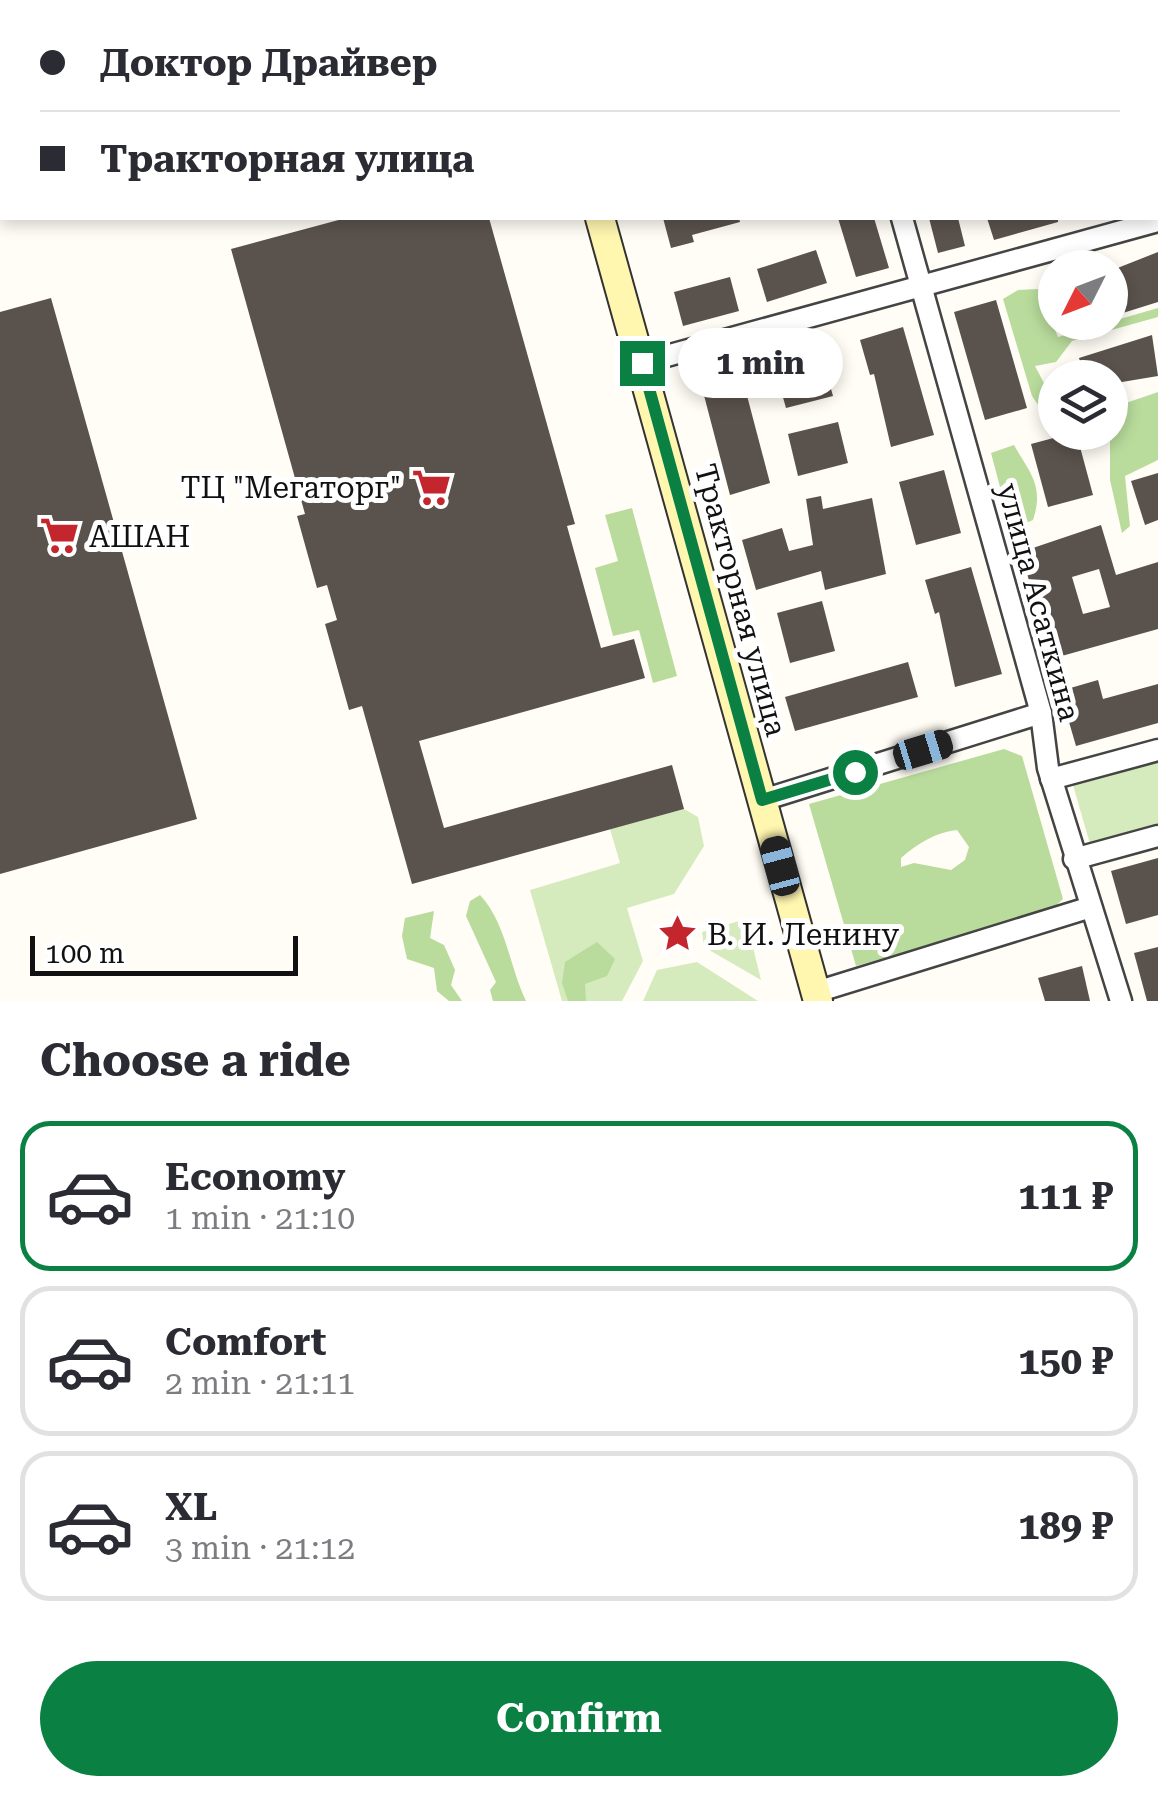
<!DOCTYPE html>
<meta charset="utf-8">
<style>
:root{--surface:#fff;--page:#f2f2f3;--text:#2b2b33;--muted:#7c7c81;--line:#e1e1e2;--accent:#0b8043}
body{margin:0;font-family:"Roboto Serif",serif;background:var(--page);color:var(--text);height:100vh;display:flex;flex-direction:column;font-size:38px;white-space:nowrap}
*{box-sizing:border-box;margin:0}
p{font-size:32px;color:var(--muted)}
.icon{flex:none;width:55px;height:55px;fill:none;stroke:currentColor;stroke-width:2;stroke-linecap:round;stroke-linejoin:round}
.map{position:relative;height:1001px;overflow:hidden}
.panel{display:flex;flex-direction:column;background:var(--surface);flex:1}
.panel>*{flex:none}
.banner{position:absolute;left:0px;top:0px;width:1160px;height:220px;box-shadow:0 5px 15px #0003;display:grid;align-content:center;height:220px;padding:0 40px;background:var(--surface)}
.needle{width:65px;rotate:228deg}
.tools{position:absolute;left:1038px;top:250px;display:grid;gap:20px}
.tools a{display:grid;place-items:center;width:90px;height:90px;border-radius:50%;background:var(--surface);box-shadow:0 5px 15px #0003;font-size:50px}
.scale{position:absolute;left:30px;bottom:25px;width:268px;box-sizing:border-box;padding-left:10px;border:5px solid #111;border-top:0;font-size:28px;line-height:35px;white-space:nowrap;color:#111;-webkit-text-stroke:8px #fff;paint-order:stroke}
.end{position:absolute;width:45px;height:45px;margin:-22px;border:12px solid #0b8043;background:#fff;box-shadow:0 0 0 5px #fff}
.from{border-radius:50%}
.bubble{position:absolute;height:70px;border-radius:35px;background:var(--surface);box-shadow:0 5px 15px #0003;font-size:32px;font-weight:700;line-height:70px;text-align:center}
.car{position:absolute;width:30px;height:60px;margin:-30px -15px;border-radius:12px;box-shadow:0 0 8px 2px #0007;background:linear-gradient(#222 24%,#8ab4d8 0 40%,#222 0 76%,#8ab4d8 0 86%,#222 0)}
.banner b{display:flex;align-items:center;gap:35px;height:95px;font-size:38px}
.banner b+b{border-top:2px solid var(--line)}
.banner i{width:25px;height:25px;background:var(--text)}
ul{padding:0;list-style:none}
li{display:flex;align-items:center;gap:30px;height:150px;margin:0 20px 15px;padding:0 20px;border:5px solid var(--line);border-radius:30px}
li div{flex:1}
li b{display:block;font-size:38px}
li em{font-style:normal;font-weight:700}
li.selected{border-color:var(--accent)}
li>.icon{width:90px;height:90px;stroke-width:1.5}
h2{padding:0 40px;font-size:45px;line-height:120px}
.action{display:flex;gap:20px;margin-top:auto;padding:20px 40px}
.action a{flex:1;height:115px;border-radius:60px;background:var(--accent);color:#fff;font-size:40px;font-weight:700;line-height:115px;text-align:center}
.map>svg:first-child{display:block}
.green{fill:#d5ebbd}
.forest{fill:#b9dc9c;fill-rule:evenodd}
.building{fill:#5a524d;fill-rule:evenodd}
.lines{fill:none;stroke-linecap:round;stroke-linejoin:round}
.street-casing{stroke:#444;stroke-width:25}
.secondary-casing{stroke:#333;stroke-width:32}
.street{stroke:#fff;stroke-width:20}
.secondary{stroke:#fff6b0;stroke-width:28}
.route{stroke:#0b8043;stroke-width:12}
.labels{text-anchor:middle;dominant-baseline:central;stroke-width:10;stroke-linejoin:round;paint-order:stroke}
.poi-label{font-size:30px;fill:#111;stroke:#fff;text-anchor:start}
.street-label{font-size:30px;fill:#111;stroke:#fff}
</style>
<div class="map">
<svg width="1158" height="1001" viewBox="0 0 1158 1001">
<rect width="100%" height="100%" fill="#fffdf5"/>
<g class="green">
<polygon points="1158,760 1158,824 1090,844 1073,785"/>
<polygon points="684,809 698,817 704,846 674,894 627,908 643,961 622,1001 562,1001 530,890 620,863 610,829"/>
<polygon points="746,919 761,980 704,947 702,932"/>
<polygon points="697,962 758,1001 643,1001 657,970"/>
</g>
<g class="forest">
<polygon points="1038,289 1058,337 1158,308 1158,317 1072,341 1056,362 1035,366 1045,385 1055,392 1052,416 1045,415 1032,396 1003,299 1018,290"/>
<polygon points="1158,392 1158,460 1125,476 1130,526 1122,533 1110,480 1110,404 1123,404"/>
<path d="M1014 445C1028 471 1045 485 1033 520L1015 528 1006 514 1018 504 1020 496 1018 492 1003 498 991 453Z"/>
<polygon points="632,508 677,676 653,683 639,630 613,636 595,568 618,561 605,515"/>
<path d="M1004 749 1022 756 1063 899 1051 910 856 966 809 804ZM957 830 969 847 965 860 951 870 914 863 901 867V858C917 844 936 832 957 830Z"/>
<path d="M480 895C506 923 509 965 526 1001H493L490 990 496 982 466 916 470 901Z"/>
<polygon points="434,911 430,938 444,945 455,970 451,985 462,1001 449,1001 437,991 434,968 407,959 402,936 405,918"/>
<polygon points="597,942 615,959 607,976 585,984 586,1001 568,1001 562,983 565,962"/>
</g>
<g class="building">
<polygon points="346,218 489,218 575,524 567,526 601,648 634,639 645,678 419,741 444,828 672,765 684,809 412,884 362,706 349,710 325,624 337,620 327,585 317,588 297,516 305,514 231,249"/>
<polygon points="663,218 739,218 740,222 692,235 694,242 671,248"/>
<polygon points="838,218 874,218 889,268 856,277"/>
<polygon points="929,218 958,218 965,246 938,253"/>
<polygon points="987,218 1058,218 1058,222 994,240"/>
<polygon points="816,250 827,283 767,302 757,269"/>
<polygon points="1158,252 1158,302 1110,317 1110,271"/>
<polygon points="730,277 739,311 683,326 674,292"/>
<polygon points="51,298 197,819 0,874 0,312"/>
<polygon points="996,300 1027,408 985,420 954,312"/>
<polygon points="903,327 934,435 891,447 874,374 870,375 860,340"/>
<polygon points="1152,335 1158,376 1110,384 1110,378 1085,378 1079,358"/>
<polygon points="820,349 833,396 786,408 773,362"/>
<polygon points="740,369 770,483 730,495 700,380"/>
<polygon points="838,422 848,463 798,476 788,434"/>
<polygon points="1076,432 1093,495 1048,507 1031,444"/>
<polygon points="944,470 961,533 916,545 899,482"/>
<polygon points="1158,473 1158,520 1145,525 1131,481"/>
<polygon points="821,496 823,509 872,498 886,574 825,590 821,571 756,590 742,540 782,528 789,551 813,545 806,499"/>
<path d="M1101 525 1116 575 1158 562V629L1051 659 1021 552ZM1099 569 1110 607 1083 614 1072 577Z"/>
<polygon points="971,567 1002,674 955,687 939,612 935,614 925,580"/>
<polygon points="822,601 835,651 790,663 777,613"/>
<polygon points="908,662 918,697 795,731 785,697"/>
<polygon points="1098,680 1103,699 1158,684 1158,723 1076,746 1060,691"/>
<polygon points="1158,858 1158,915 1126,924 1111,871"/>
<polygon points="1158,947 1158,1001 1147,1001 1134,953"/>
<polygon points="1082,966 1090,1001 1045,1001 1038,978"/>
</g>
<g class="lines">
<defs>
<g id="street">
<polyline points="844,0 844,2"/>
<polyline points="1041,0 1042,2"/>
<polyline points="902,218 1041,713 1048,768 1121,1001"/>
<polyline points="641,363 1158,221"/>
<polyline points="1051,779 1158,750"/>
<polyline points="763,800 1041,713"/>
<polyline points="1074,859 1158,836"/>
<polyline points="816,992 1091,907"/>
</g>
<g id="secondary">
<polyline points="539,0 540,2"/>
<polyline points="600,218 818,1001"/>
</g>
</defs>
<use href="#street" class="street-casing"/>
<use href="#secondary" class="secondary-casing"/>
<use href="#street" class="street"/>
<use href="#secondary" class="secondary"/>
</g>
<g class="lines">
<polyline class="route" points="642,363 762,800 855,772"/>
</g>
<defs>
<symbol id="supermarket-bare" viewBox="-9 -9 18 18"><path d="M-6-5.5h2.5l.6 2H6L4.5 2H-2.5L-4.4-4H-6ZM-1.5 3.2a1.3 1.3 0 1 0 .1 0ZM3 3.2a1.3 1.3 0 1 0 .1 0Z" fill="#c4262e" stroke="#fff" stroke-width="2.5" paint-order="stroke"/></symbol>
<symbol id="sight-bare" viewBox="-9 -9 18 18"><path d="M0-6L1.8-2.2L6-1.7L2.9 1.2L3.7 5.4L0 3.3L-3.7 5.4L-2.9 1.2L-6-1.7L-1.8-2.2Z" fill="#c4262e" stroke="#fff" stroke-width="2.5" paint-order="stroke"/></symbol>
</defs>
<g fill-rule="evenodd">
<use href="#supermarket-bare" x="404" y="460" width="55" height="55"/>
<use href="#supermarket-bare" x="32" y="508" width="55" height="55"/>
<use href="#sight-bare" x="650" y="906" width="55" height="55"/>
</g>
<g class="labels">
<g class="poi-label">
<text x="401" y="487" text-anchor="end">ТЦ "Мегаторг"</text>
<text x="89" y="536">АШАН</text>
<text x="707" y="934">В. И. Ленину</text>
</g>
<g class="street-label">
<text transform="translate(741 600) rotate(75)">Тракторная улица</text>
<text transform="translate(1039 602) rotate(75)">улица Асаткина</text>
</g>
</g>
</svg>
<div class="tools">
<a><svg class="needle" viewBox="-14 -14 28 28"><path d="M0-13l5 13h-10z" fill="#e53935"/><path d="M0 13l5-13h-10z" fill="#7c7c81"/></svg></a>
<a><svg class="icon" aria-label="layers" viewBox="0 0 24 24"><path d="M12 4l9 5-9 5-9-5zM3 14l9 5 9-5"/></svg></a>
</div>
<div class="scale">100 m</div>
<i class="end from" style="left:855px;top:772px"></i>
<i class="end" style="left:642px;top:363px"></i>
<div class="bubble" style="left:678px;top:328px;width:165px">1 min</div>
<i class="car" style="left:923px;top:750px;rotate:73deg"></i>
<i class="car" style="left:780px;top:866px;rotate:345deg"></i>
<div class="banner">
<b><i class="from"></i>Доктор Драйвер</b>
<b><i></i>Тракторная улица</b>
</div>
</div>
<section class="panel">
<h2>Choose a ride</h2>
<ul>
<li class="selected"><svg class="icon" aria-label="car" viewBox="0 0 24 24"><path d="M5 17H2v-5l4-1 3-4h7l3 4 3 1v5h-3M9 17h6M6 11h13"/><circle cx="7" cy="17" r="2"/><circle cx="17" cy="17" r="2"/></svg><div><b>Economy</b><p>1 min · 21:10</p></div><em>111 ₽</em></li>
<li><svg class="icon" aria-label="car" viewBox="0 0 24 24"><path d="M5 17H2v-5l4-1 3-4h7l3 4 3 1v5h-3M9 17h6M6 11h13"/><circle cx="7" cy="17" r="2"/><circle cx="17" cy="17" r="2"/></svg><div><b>Comfort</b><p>2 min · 21:11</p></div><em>150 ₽</em></li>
<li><svg class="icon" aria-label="car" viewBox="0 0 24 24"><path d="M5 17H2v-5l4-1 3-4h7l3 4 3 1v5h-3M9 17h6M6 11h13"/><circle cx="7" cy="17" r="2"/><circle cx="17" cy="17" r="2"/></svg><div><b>XL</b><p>3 min · 21:12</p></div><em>189 ₽</em></li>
</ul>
<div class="action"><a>Confirm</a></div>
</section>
